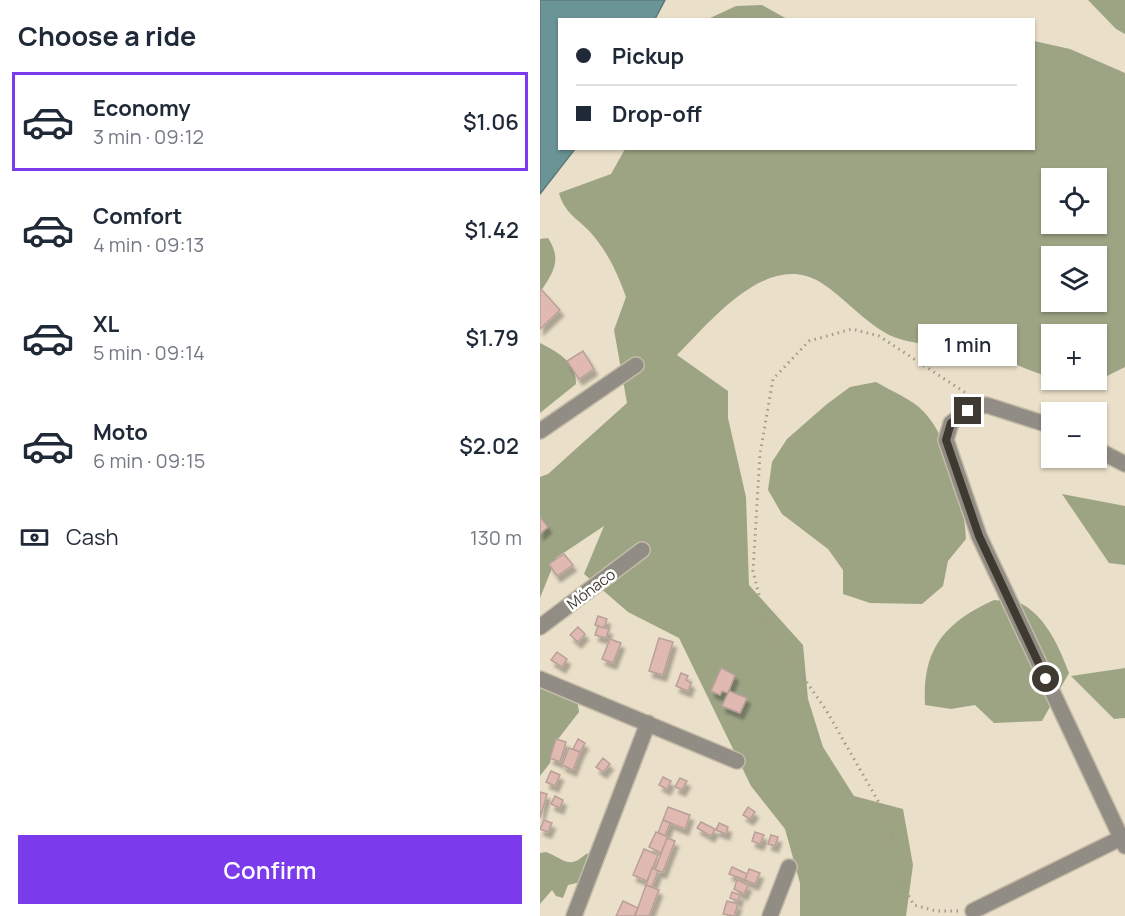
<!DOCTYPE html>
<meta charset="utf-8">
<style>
:root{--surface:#fff;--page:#f6f6f7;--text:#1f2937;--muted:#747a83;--line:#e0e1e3;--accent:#7c3aed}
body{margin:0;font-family:Manrope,sans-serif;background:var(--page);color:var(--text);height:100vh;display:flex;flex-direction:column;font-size:22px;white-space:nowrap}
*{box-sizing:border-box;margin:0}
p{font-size:20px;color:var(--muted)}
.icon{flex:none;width:33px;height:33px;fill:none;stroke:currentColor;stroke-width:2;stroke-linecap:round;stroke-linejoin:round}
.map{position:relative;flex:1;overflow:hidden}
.sheet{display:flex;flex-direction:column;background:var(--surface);width:540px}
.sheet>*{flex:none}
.banner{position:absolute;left:18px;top:18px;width:477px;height:132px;border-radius:0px;box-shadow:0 2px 4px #0004;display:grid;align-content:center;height:132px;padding:0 18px;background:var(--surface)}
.fabs{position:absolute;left:501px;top:168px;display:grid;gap:12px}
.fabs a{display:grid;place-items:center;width:66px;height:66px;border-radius:0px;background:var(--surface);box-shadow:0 2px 4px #0004;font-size:30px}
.end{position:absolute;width:27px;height:27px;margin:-14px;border:8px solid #3f3a31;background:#fff;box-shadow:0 0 0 3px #fff}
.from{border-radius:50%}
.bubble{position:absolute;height:42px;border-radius:0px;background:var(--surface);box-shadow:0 2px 4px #0004;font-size:20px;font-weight:600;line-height:42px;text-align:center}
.banner b{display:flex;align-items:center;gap:21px;height:57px;font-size:22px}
.banner b+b{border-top:2px solid var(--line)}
.banner i{width:15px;height:15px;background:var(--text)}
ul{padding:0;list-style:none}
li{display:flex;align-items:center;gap:18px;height:99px;margin:0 12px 9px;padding:0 6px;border:3px solid transparent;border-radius:0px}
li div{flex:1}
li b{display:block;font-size:22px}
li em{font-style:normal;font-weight:600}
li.on{border-color:var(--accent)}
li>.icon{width:54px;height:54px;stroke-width:1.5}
h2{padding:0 18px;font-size:27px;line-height:72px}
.pay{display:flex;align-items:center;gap:15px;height:66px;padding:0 18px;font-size:22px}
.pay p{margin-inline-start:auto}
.button{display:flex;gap:12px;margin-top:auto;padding:12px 18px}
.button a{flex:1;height:69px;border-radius:0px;background:var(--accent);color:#fff;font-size:24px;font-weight:600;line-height:69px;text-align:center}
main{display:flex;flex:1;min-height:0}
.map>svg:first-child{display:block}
.forest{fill:#9da484;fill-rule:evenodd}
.water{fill:#6a9496;stroke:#5d7978;stroke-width:1.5}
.building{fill:#e0b9b1;stroke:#baa09a;stroke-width:1.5;filter:url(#shadow)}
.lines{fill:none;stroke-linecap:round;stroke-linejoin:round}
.minor-casing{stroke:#c4bba7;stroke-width:18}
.path{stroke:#a39a89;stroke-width:3;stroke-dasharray:1.5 4.5;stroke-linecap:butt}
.minor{stroke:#928d84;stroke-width:15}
.route{stroke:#3f3a31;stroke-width:8}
.labels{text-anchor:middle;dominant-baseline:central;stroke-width:5;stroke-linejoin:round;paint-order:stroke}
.street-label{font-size:15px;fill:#3f3a31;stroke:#fff}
</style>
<main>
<section class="sheet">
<h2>Choose a ride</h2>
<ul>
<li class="on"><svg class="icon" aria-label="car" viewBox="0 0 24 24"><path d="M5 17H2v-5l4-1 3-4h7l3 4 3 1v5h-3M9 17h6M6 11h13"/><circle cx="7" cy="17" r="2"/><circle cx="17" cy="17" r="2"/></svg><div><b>Economy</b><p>3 min · 09:12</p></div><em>$1.06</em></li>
<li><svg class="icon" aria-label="car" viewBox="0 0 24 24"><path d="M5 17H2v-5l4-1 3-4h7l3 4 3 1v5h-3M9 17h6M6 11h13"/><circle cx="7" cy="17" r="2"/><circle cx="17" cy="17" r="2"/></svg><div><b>Comfort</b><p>4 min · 09:13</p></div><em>$1.42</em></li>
<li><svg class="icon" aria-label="car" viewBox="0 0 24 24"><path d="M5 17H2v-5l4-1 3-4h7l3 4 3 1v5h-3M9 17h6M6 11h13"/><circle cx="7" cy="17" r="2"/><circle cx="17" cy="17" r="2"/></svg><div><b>XL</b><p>5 min · 09:14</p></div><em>$1.79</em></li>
<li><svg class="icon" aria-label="car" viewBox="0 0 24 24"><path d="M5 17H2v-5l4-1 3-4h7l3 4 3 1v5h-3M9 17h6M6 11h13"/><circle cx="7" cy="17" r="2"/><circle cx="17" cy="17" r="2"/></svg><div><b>Moto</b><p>6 min · 09:15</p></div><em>$2.02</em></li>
</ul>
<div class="pay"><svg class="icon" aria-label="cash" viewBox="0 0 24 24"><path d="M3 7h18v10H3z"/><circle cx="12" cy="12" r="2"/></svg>Cash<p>130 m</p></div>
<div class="button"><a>Confirm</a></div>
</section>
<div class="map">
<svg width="585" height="916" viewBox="0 0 585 916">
<defs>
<filter id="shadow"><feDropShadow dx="3.5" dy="6" stdDeviation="1.5" flood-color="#0004"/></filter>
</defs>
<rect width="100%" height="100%" fill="#eadfc8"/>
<g class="forest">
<polygon points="548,0 585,0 585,34 576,29"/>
<polygon points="222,5 247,19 168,19 196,6"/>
<path d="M494 41 530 49 585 73V367L547 386 521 380H556V334H512L511 377C485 371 461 355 434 350 407 344 375 347 349 335 324 322 304 297 280 282 227 250 170 322 137 355L188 391V418L206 497 209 585 263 645 268 699 283 747 314 796 363 809 373 865 366 916H260V883L245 829 211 786 139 638 88 612 44 574 64 526 16 558 0 598V477L8 474 87 403 74 330 86 297C78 275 70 257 56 239 43 221 25 216 19 193L71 174 85 149 494 148ZM512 178H556V224H512ZM512 256H556V302H512Z"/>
<path d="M8 238C22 259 14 272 0 292V239Z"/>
<path d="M0 343C19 353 36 362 36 384L0 413Z"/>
<path d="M336 382C351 391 372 399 384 412 410 439 424 502 426 539L408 561 403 586 382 604 330 603 303 594V570L288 549 242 514 228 490 232 462 247 439 287 404 310 387Z"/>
<polygon points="522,494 585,506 585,565 569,563"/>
<path d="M454 600C462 601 475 600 482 604 507 618 520 649 529 673L502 721 454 723 435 705 411 709 385 705C382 649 404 623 454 600Z"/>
<polygon points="585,668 585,718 574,719 531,676"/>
<polygon points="0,682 37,699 39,712 15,743 10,763 0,776"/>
<path d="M6 852C25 859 28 870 46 854L52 853 41 882 28 885 23 898 16 896 12 890 0 904V853Z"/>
</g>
<polygon class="water" points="0,0 125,0 115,19 20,20 20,148 35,149 0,194"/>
<g class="building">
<polygon points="0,288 20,310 0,329"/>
<polygon points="43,351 54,369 39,379 27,361"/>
<polygon points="0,517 8,527 0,534"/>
<polygon points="24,554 33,565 17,576 9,564"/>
<polygon points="58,616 67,619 64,628 55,625"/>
<polygon points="58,626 69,629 66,638 55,635"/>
<polygon points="38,627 45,634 38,642 30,635"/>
<polygon points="119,638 133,642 123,675 109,671"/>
<polygon points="70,639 81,643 73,663 62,659"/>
<polygon points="17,652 27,659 22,667 11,660"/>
<polygon points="181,668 195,675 188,693 182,691 180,695 171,691"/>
<polygon points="141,673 148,676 146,680 151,683 148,691 136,686"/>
<polygon points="189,691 207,698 200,713 182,706"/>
<polygon points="16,739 26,742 20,762 10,758"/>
<polygon points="38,739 45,743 40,752 33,749"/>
<polygon points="29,748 40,752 33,770 22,765"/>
<polygon points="63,758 70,764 63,772 56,767"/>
<polygon points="11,771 20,775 15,786 6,782"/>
<polygon points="123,777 131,781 127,789 119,785"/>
<polygon points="140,778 147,781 142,790 135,787"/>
<polygon points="0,792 7,794 0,818"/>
<polygon points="15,796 23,800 20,808 11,804"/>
<polygon points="128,807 150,815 145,829 123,820"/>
<polygon points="208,807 215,812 210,819 203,815"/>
<polygon points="4,820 12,823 8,832 0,829"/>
<polygon points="123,820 130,823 125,836 118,833"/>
<polygon points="161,822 175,829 171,836 157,828"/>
<polygon points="179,823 188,827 186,834 176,830"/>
<polygon points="116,832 128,837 121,853 109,847"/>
<polygon points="215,832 224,835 220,844 212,841"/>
<polygon points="231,835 238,837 235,846 228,844"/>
<polygon points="127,838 135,841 123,872 115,870"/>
<polygon points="104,849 118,855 107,881 93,875"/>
<polygon points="192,867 207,874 205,880 189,874"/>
<polygon points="112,868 118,871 112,887 106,885"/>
<polygon points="209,869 220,873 215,884 205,880"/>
<polygon points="197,880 208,885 204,894 194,889"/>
<polygon points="106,885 119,890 109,916 95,916"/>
<polygon points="192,892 200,895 198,901 190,898"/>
<polygon points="83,901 98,908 94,916 76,916"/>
<polygon points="187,901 198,904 194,916 183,914"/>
</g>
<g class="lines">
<defs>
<g id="minor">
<polyline points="512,426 446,405 428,411 411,423 406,440 439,536 585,846"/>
<polyline points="0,431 96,365"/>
<polyline points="556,449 585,464"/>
<polyline points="0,627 102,550"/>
<polyline points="0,679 197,761"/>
<polyline points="433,911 581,838"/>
<polyline points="34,916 108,723"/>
<polyline points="230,916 249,867"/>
</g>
</defs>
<use href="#minor" class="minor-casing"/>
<polyline class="path" points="418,911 396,911 374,905 360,881 349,820 286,710 226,623 213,571 220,454 233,379 269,341 312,329 339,336 429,395"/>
<use href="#minor" class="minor"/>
</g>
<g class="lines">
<polyline class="route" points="428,411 411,423 406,440 439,536 506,679"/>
</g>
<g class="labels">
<g class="street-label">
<text transform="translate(51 589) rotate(-37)">Mónaco</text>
</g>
</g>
</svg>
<div class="fabs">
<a><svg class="icon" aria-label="locate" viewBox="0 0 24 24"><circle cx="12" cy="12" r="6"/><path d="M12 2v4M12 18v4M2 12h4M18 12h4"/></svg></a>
<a><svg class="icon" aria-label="layers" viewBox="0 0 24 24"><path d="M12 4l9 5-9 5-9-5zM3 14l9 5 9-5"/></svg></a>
<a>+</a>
<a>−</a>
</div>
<i class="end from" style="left:506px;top:679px"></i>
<i class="end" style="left:428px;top:411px"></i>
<div class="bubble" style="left:378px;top:324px;width:99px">1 min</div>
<div class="banner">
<b><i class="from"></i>Pickup</b>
<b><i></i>Drop-off</b>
</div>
</div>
</main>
